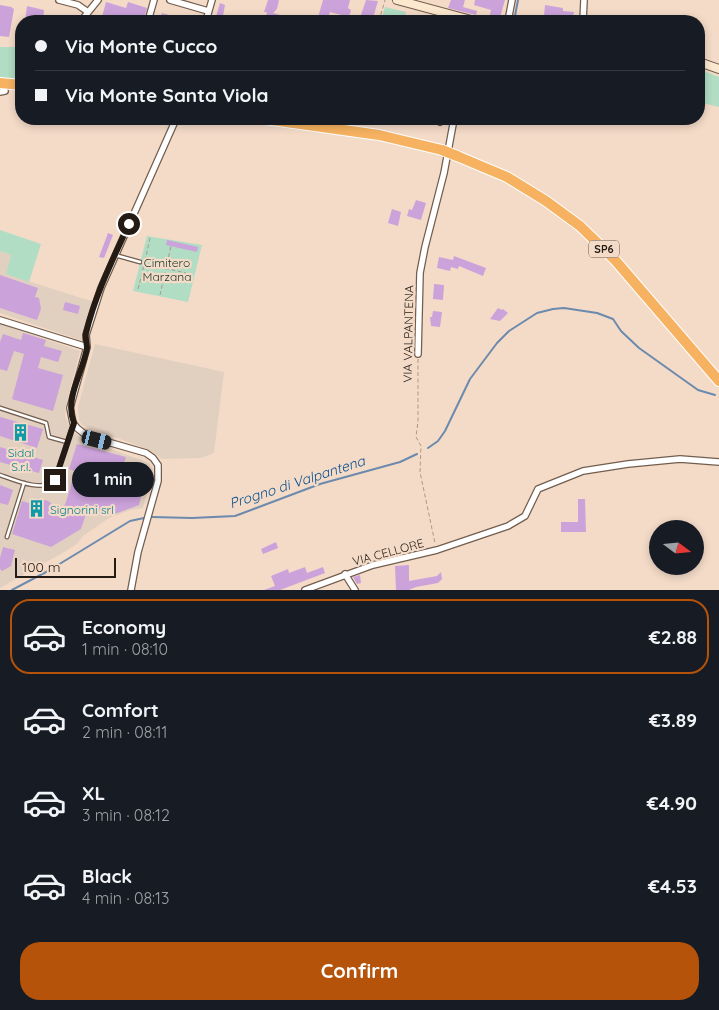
<!DOCTYPE html>
<meta charset="utf-8">
<style>
:root{--surface:#171b24;--page:#242831;--text:#f1f3f6;--muted:#9ea1a6;--line:#363941;--accent:#b45309}
body{margin:0;font-family:Quicksand,sans-serif;background:var(--page);color:var(--text);height:100vh;display:flex;flex-direction:column;font-size:19px;white-space:nowrap}
*{box-sizing:border-box;margin:0}
p{font-size:16px;color:var(--muted)}
.icon{flex:none;width:28px;height:28px;fill:none;stroke:currentColor;stroke-width:2;stroke-linecap:round;stroke-linejoin:round}
.map{position:relative;height:590px;overflow:hidden}
.side{display:flex;flex-direction:column;background:var(--surface);flex:1}
.side>*{flex:none}
.hud{position:absolute;left:15px;top:15px;width:690px;height:110px;border-radius:20px;box-shadow:0 2px 8px #0003;display:grid;align-content:center;height:110px;padding:0 20px;background:var(--surface)}
.needle{width:32px;rotate:106deg}
.controls{position:absolute;left:649px;top:520px;display:grid;gap:10px}
.controls a{display:grid;place-items:center;width:55px;height:55px;border-radius:50%;background:var(--surface);box-shadow:0 2px 8px #0003;font-size:25px}
.scale{position:absolute;left:15px;bottom:12px;width:101px;box-sizing:border-box;padding-left:5px;border:2px solid #241b14;border-top:0;font-size:14px;line-height:18px;white-space:nowrap;color:#241b14;-webkit-text-stroke:4px #f4dbc8;paint-order:stroke}
.end{position:absolute;width:22px;height:22px;margin:-11px;border:6px solid #241b14;background:#fff;box-shadow:0 0 0 2px #fff}
.from{border-radius:50%}
.bubble{position:absolute;height:35px;border-radius:18px;background:var(--surface);box-shadow:0 2px 8px #0003;font-size:16px;font-weight:700;line-height:35px;text-align:center}
.car{position:absolute;width:15px;height:30px;margin:-15px -8px;border-radius:6px;box-shadow:0 0 4px 1px #0007;background:linear-gradient(#222 24%,#8ab4d8 0 40%,#222 0 76%,#8ab4d8 0 86%,#222 0)}
.hud b{display:flex;align-items:center;gap:18px;height:48px;font-size:19px}
.hud b+b{border-top:1px solid var(--line)}
.hud i{width:12px;height:12px;background:var(--text)}
ul{padding:9px 0 0;list-style:none}
li{display:flex;align-items:center;gap:15px;height:75px;margin:0 10px 8px;padding:0 10px;border:2px solid transparent;border-radius:20px}
li div{flex:1}
li b{display:block;font-size:19px}
li em{font-style:normal;font-weight:700}
li.active{border-color:var(--accent)}
li>.icon{width:45px;height:45px;stroke-width:1.5}
.primary-button{display:flex;gap:10px;margin-top:auto;padding:10px 20px}
.primary-button a{flex:1;height:58px;border-radius:20px;background:var(--accent);color:#fff;font-size:20px;font-weight:700;line-height:58px;text-align:center}
.map>svg:first-child{display:block}
.industrial{fill:#e1cfbf}
.green{fill:#b0ddc3}
.lines{fill:none;stroke-linecap:round;stroke-linejoin:round}
.stream{stroke:#6b8aad;stroke-width:2}
.building{fill:#cca2db}
.lane-casing{stroke:#735d4d;stroke-width:5}
.street-casing{stroke:#735d4d;stroke-width:8}
.secondary-casing{stroke:#735d4d;stroke-width:10}
.highway-casing{stroke:#fff;stroke-width:12}
.path{stroke:#ac9889;stroke-width:1;stroke-dasharray:4 2.5;stroke-linecap:butt}
.lane{stroke:#fff;stroke-width:2.5}
.street{stroke:#fff;stroke-width:5.5}
.secondary{stroke:#fce8cf;stroke-width:8}
.highway{stroke:#f6b260;stroke-width:10}
.highway-bridge-casing{stroke:#fff;stroke-width:12;stroke-linecap:butt}
.highway-bridge{stroke:#f6b260;stroke-width:10}
.route{stroke:#241b14;stroke-width:6}
.labels{text-anchor:middle;dominant-baseline:central;stroke-width:4.5;stroke-linejoin:round;paint-order:stroke}
.shield{fill:#f4dbc8;stroke:#62554a;stroke-width:1}
.shield-label{font-size:11px;font-weight:bold;fill:#241b14}
.park-label{font-size:12px;fill:#173727;stroke:#f4dbc8}
.street-label{font-size:12px;fill:#241b14;stroke:#f4dbc8}
.culture-label{font-size:12px;fill:#0d838f;stroke:#f4dbc8}
.water-label{font-size:14px;font-style:italic;fill:#074f8e;stroke:#f4dbc8}
</style>
<div class="map">
<svg width="719" height="590" viewBox="0 0 719 590">
<rect width="100%" height="100%" fill="#f4dbc8"/>
<g class="industrial">
<polygon points="0,251 11,255 6,274 97,303 83,341 0,313"/>
<polygon points="0,324 80,351 66,406 65,416 71,430 81,438 149,463 153,470 143,508 130,510 109,518 83,536 77,544 66,551 0,588"/>
<polygon points="95,344 224,372 214,453 201,458 162,459 150,450 82,425 79,420 78,407"/>
</g>
<g class="green">
<polygon points="385,7 406,12 404,21 381,21"/>
<polygon points="0,47 21,47 21,80 0,79"/>
<polygon points="699,69 719,77 719,107 699,102"/>
<polygon points="0,230 41,244 29,282 6,274 11,255 0,251"/>
<polygon points="147,236 202,245 188,302 133,291"/>
</g>
<g class="lines">
<g class="stream">
<polyline points="514,21 518,0"/>
<polyline points="428,448 438,441 445,431 470,379 497,343 509,331 537,313 553,309 564,308 597,313 613,319 621,331 639,348 698,390 715,395"/>
<polyline points="152,517 192,518 235,516 320,484 400,462 417,454"/>
<polyline points="12,590 48,571 130,521 144,518"/>
</g>
</g>
<g class="building">
<polygon points="268,0 279,0 277,9 273,13 287,17 288,15 294,16 293,18 297,19 297,21 265,21 267,12 264,12"/>
<polygon points="323,0 350,0 348,8 351,10 349,17 330,12 327,21 317,21"/>
<polygon points="366,0 378,1 373,18 361,15"/>
<polygon points="451,0 465,0 463,7 477,11 476,15 448,8"/>
<polygon points="475,0 505,0 499,21 489,19 491,10 474,5"/>
<polygon points="106,2 126,8 128,2 147,8 143,21 127,20 127,21 116,21 102,17"/>
<polygon points="220,3 225,5 222,21 215,20"/>
<polygon points="0,5 11,7 14,9 9,37 0,36"/>
<polygon points="545,5 563,8 563,11 574,12 572,21 548,21 549,17 544,16"/>
<polygon points="27,6 44,10 43,21 25,21"/>
<polygon points="162,13 187,20 187,21 159,21"/>
<polygon points="430,16 445,20 444,21 429,21"/>
<polygon points="416,200 426,203 421,220 407,216 409,209 412,210"/>
<polygon points="392,209 401,212 398,226 388,223"/>
<polygon points="108,233 113,235 104,258 99,257"/>
<polygon points="167,240 198,247 197,252 166,245"/>
<polygon points="454,256 486,268 483,276 459,266 458,269 451,267 450,271 437,268 439,257 453,260"/>
<polygon points="0,275 38,288 35,297 39,298 41,309 37,320 0,308"/>
<polygon points="434,284 444,285 443,300 433,299"/>
<polygon points="65,302 80,306 78,314 63,310"/>
<polygon points="498,308 502,310 503,309 508,313 500,321 490,319"/>
<polygon points="433,311 442,312 440,327 431,326 430,317 432,317"/>
<polygon points="23,333 46,340 44,346 62,351 58,362 41,357 38,368 63,375 53,411 12,399 24,354 14,351 7,371 0,369 0,342 3,334 21,340"/>
<polygon points="0,417 43,429 37,448 0,436"/>
<polygon points="77,444 126,457 121,473 145,479 139,505 112,515 88,508 81,529 51,547 12,534 22,501 33,504 37,498 48,501 51,503 51,510 61,513 66,502 75,471 69,469"/>
<polygon points="0,447 43,460 39,473 0,462"/>
<polygon points="0,485 13,490 8,505 0,503"/>
<polygon points="578,499 585,499 586,532 561,532 561,522 578,522"/>
<polygon points="276,542 278,548 263,554 261,549"/>
<polygon points="3,547 15,550 11,566 2,571 0,569 0,558"/>
<polygon points="409,565 409,581 437,576 441,572 442,579 438,583 416,587 409,590 396,590 395,566"/>
<polygon points="305,567 307,573 323,567 325,573 280,590 264,590 275,586 271,576 288,569 289,573"/>
<polygon points="360,575 361,583 357,584 353,577"/>
</g>
<g class="lines">
<defs>
<g id="lane">
<polyline points="115,255 140,262"/>
<polyline points="0,408 46,423 49,437 67,442"/>
<path d="M0 475C14 480 44 493 55 480L73 424"/>
<polyline points="7,537 24,483"/>
</g>
<g id="street">
<polyline points="59,0 78,5 88,12"/>
<polyline points="170,0 208,11"/>
<polyline points="81,21 98,0"/>
<polyline points="148,21 154,0"/>
<polyline points="206,21 212,0"/>
<polyline points="508,21 512,0"/>
<polyline points="583,21 584,0"/>
<polyline points="0,92 5,91"/>
<polyline points="436,119 440,122"/>
<polyline points="0,320 87,347"/>
<polyline points="418,354 420,273 425,247 444,173 454,119"/>
<polyline points="345,574 355,590"/>
<polyline points="131,590 138,552 158,481 158,465 153,458 146,453 87,436 77,428 73,423 70,408 87,347 86,335 101,288 176,119"/>
<polyline points="305,590 373,565 437,550 508,526 525,516 538,489 583,471 628,464 680,459 719,462"/>
</g>
<g id="secondary">
<polyline points="397,0 475,21"/>
<polyline points="699,62 719,69"/>
</g>
<g id="highway">
<polyline points="0,83 21,85"/>
<polyline points="265,119 379,135 442,150"/>
<polyline points="457,156 507,177 546,201 580,226 615,260 719,381"/>
</g>
</defs>
<use href="#lane" class="lane-casing"/>
<use href="#street" class="street-casing"/>
<use href="#secondary" class="secondary-casing"/>
<use href="#highway" class="highway-casing"/>
<g class="path">
<polyline points="379,21 385,0"/>
<polyline points="145,261 150,238"/>
<polyline points="146,264 186,273"/>
<polyline points="138,289 144,265"/>
<polyline points="160,295 171,246"/>
<polyline points="418,359 418,421 416,437 421,446 420,472 435,543"/>
</g>
<use href="#lane" class="lane"/>
<use href="#street" class="street"/>
<use href="#secondary" class="secondary"/>
<use href="#highway" class="highway"/>
<defs>
<polyline id="highway-bridge" points="442,150 457,156"/>
</defs>
<use href="#highway-bridge" class="highway-bridge-casing"/>
<use href="#highway-bridge" class="highway-bridge"/>
</g>
<g class="lines">
<path class="route" d="M55 480 74 423C64 398 83 373 87 348 87 343 85 338 86 333 95 295 113 259 129 224"/>
</g>
<defs>
<symbol id="building-bare" viewBox="-9 -9 18 18"><path d="M-4-6H4V6H1V3H-1V6H-4ZM-2.5-4.3h1.7v1.8h-1.7ZM.8-4.3h1.7v1.8H.8ZM-2.5-1h1.7V.8h-1.7ZM.8-1h1.7V.8H.8Z" fill="#0f9aa8" stroke="#f4dbc8" stroke-width="2.5" paint-order="stroke"/></symbol>
</defs>
<g fill-rule="evenodd">
<use href="#building-bare" x="8" y="420" width="25" height="25"/>
<use href="#building-bare" x="24" y="496" width="25" height="25"/>
</g>
<g class="labels">
<rect class="shield" x="589" y="240.5" width="30" height="17" rx="4"/>
<g class="shield-label">
<text x="604" y="249">SP6</text>
</g>
<g class="park-label">
<text x="167" y="262">Cimitero<tspan x="167" dy="14">Marzana</tspan></text>
</g>
<g class="street-label">
<text transform="translate(408 334) rotate(-89)">VIA VALPANTENA</text>
<text transform="translate(388 552) rotate(-15)">VIA CELLORE</text>
</g>
<g class="culture-label">
<text x="21" y="452">Sidal<tspan x="21" dy="14">S.r.l.</tspan></text>
<text x="50" y="509" text-anchor="start">Signorini srl</text>
</g>
<g class="water-label">
<text transform="translate(297 482) rotate(-18)">Progno di Valpantena</text>
</g>
</g>
</svg>
<div class="controls">
<a><svg class="needle" viewBox="-14 -14 28 28"><path d="M0-13l5 13h-10z" fill="#e53935"/><path d="M0 13l5-13h-10z" fill="#9ea1a6"/></svg></a>
</div>
<div class="scale">100 m</div>
<i class="end from" style="left:129px;top:224px"></i>
<i class="end" style="left:55px;top:480px"></i>
<div class="bubble" style="left:72px;top:462px;width:82px">1 min</div>
<i class="car" style="left:97px;top:440px;rotate:104deg"></i>
<div class="hud">
<b><i class="from"></i>Via Monte Cucco</b>
<b><i></i>Via Monte Santa Viola</b>
</div>
</div>
<section class="side">
<ul>
<li class="active"><svg class="icon" aria-label="car" viewBox="0 0 24 24"><path d="M5 17H2v-5l4-1 3-4h7l3 4 3 1v5h-3M9 17h6M6 11h13"/><circle cx="7" cy="17" r="2"/><circle cx="17" cy="17" r="2"/></svg><div><b>Economy</b><p>1 min · 08:10</p></div><em>€2.88</em></li>
<li><svg class="icon" aria-label="car" viewBox="0 0 24 24"><path d="M5 17H2v-5l4-1 3-4h7l3 4 3 1v5h-3M9 17h6M6 11h13"/><circle cx="7" cy="17" r="2"/><circle cx="17" cy="17" r="2"/></svg><div><b>Comfort</b><p>2 min · 08:11</p></div><em>€3.89</em></li>
<li><svg class="icon" aria-label="car" viewBox="0 0 24 24"><path d="M5 17H2v-5l4-1 3-4h7l3 4 3 1v5h-3M9 17h6M6 11h13"/><circle cx="7" cy="17" r="2"/><circle cx="17" cy="17" r="2"/></svg><div><b>XL</b><p>3 min · 08:12</p></div><em>€4.90</em></li>
<li><svg class="icon" aria-label="car" viewBox="0 0 24 24"><path d="M5 17H2v-5l4-1 3-4h7l3 4 3 1v5h-3M9 17h6M6 11h13"/><circle cx="7" cy="17" r="2"/><circle cx="17" cy="17" r="2"/></svg><div><b>Black</b><p>4 min · 08:13</p></div><em>€4.53</em></li>
</ul>
<div class="primary-button"><a>Confirm</a></div>
</section>
